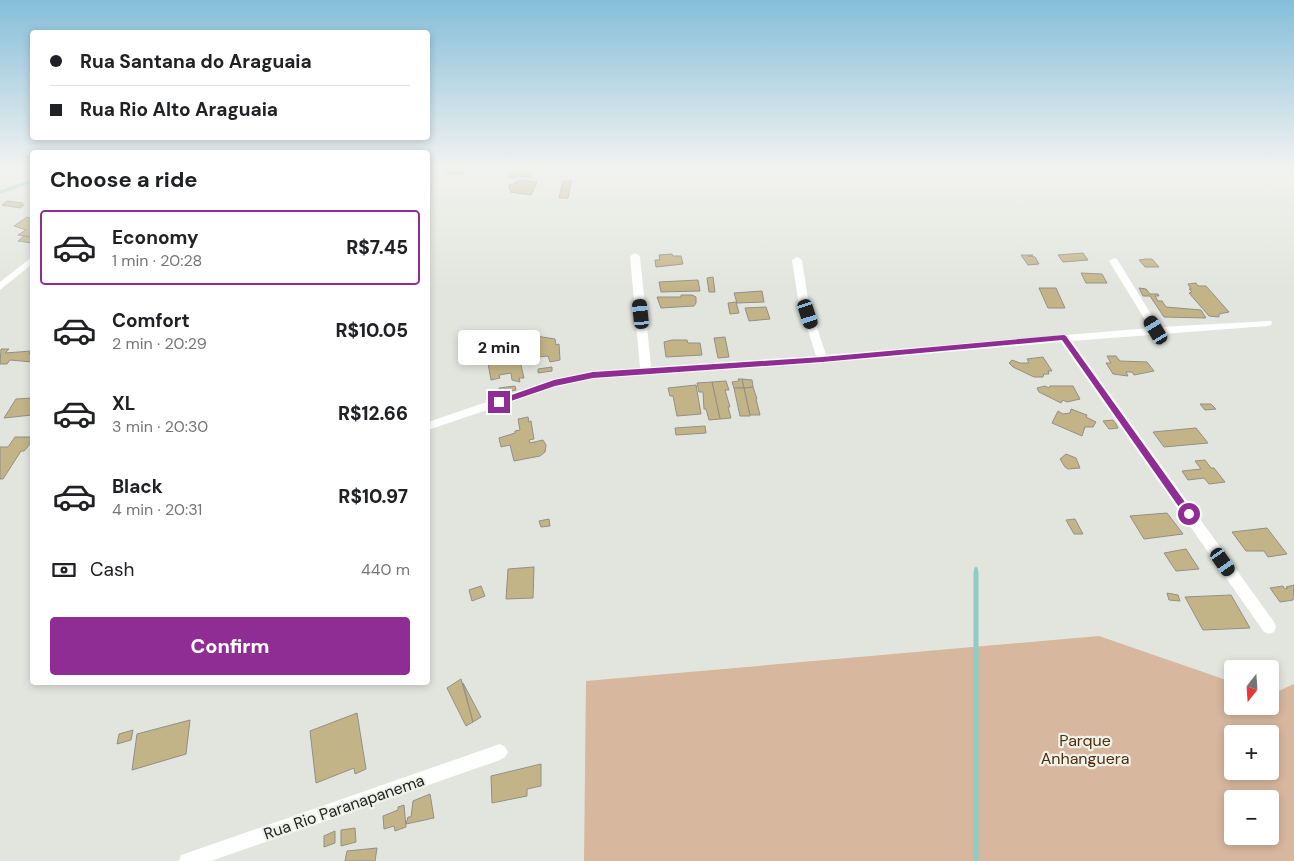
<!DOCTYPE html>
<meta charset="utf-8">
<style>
:root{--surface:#fff;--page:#f6f6f6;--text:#202124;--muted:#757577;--line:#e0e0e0;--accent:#902d94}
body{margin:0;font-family:"DM Sans",sans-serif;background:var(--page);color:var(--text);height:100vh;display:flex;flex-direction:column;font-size:19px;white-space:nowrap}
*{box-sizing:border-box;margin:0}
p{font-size:16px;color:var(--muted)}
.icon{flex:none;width:28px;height:28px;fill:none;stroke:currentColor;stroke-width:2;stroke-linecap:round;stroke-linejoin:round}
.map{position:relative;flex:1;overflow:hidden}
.panel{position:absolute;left:30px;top:150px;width:400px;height:535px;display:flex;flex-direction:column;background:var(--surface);border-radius:5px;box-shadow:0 2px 8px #0003}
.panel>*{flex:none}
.hud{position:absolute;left:30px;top:30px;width:400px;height:110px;border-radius:5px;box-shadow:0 2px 8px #0003;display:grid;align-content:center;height:110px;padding:0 20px;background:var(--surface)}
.needle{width:32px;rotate:197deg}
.controls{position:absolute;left:1224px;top:660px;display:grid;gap:10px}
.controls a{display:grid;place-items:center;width:55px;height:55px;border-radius:5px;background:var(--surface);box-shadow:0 2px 8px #0003;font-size:25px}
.end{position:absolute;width:22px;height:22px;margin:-11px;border:6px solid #902d94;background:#fff;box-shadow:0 0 0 2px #fff}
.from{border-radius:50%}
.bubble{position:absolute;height:35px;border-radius:5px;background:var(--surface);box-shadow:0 2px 8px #0003;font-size:16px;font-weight:800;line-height:35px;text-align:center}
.car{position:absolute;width:15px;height:30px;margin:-15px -8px;border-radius:6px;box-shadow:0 0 4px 1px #0007;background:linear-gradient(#222 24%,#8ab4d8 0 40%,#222 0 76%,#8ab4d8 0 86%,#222 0)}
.hud b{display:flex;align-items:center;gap:18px;height:48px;font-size:19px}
.hud b+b{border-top:1px solid var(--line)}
.hud i{width:12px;height:12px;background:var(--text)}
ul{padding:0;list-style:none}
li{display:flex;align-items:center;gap:15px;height:75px;margin:0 10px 8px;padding:0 10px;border:2px solid transparent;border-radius:5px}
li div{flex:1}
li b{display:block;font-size:19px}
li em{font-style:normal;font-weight:800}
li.active{border-color:var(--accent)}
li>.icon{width:45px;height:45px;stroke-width:1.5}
h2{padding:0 20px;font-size:22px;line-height:60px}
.pay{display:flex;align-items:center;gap:12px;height:55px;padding:0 20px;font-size:19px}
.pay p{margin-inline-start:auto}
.cta{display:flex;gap:10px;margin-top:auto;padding:10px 20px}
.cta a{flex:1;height:58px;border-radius:5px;background:var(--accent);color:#fff;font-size:20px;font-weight:800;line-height:58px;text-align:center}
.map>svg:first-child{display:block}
.green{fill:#d7b79e;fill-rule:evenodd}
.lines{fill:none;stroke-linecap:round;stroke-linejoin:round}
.stream-far2{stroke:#91ccc4;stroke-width:3}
.stream-far1{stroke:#91ccc4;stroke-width:4}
.stream{stroke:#91ccc4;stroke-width:5}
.building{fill:#c3b487;stroke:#928f88}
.minor{fill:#fff;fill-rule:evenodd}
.route{fill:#902d94}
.labels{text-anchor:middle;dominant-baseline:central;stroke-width:4.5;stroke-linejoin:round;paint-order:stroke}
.near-park-label{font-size:16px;fill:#532d07;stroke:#eff2ea}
.near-street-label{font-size:16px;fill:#232421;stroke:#eff2ea}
</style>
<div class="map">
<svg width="1294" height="861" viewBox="0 0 1294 861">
<rect width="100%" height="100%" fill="#e2e5dd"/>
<path class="green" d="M1099 636 1232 682V706H1270V695L1294 684V861H584L586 681ZM1232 734H1270V771H1232ZM1232 799H1270V836H1232Z"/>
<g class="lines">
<polyline class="stream-far2" points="0,192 32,181"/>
<polyline class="stream-far1" points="976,569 976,573"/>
<polyline class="stream" points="976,572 976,861"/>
</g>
<g class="building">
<polygon points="447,169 464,169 462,174 445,173"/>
<polygon points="513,169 534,169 529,177 517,176 515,178 507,177"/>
<polygon points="518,180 537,182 531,195 510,192 511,189 509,189 509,185 514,184"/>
<polygon points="563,181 571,181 568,198 559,198"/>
<polygon points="7,201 23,203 21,205 24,205 20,208 2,205"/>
<polygon points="27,217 32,219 32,237 18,235 26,230 14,226"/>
<polygon points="24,236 32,237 32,243 18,241"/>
<polygon points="1083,253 1088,260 1063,262 1058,255"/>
<polygon points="672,254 673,256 681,256 683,264 656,267 655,260 660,260 659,255"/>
<polygon points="1021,255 1033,255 1028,256 1035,257 1039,264 1028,265"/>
<polygon points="1146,259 1152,259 1159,267 1145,267 1139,260"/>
<polygon points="1081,273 1102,274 1107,283 1086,283"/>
<polygon points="713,277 715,292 709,292 707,278"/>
<polygon points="698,280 700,291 661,292 659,282"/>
<polygon points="1196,283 1198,286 1206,286 1229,312 1219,314 1219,317 1209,316 1189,293 1192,292 1189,289 1191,289 1188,284"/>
<polygon points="1039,288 1056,288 1065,308 1048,308"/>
<polygon points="1139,288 1146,289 1150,294 1158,294 1159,296 1155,296 1158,301 1162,301 1166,307 1201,310 1206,318 1164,317 1150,296 1143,296"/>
<polygon points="762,291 764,302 737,303 734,293"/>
<polygon points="681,295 692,295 696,297 696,303 694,306 661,308 657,297 681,297"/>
<polygon points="736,302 739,313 730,314 728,303"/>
<polygon points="766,307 770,319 749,321 745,308"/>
<polygon points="536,336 555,339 556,345 559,344 560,360 550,362 548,356 537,357 537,360 527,361 524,339"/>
<polygon points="725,337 729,357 718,358 714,338"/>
<polygon points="672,340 687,340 688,343 700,343 702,355 666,357 664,342"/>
<polygon points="504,343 510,357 516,355 518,361 520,361 524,378 519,378 520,382 512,380 511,373 499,375 500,378 491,380 485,346"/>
<polygon points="1,349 9,349 5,353 31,351 29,354 32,353 32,362 10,360 7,364 0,364"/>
<polygon points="1107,356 1116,356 1120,361 1147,362 1154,371 1134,375 1132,372 1126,372 1128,376 1113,374 1106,363 1111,363"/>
<polygon points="1043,357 1052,371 1048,371 1049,374 1044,374 1043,377 1034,377 1013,367 1009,363 1012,360 1020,363 1029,363 1027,359"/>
<polygon points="552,367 552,371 538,373 538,369"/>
<polygon points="738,379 742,379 744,388 734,388 732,382 739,381"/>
<polygon points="742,379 752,380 753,387 744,388"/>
<polygon points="726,381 729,390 725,390 730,407 728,407 731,418 720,419 712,382"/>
<polygon points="712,382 720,419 709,420 706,409 704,409 703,392 699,392 697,383"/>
<polygon points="696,385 701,414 677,416 673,396 670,396 668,388"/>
<polygon points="515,386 516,390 500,393 499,388"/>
<polygon points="1045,386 1049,388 1050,386 1073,386 1080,399 1067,402 1063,400 1061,403 1039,392 1037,388"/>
<polygon points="753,387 757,399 756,399 760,415 750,415 744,388"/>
<polygon points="734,388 744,388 750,416 740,416"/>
<polygon points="32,398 32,415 4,418 16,399"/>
<polygon points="1200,404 1211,404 1216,409 1205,410"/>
<polygon points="1071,409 1087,415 1086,417 1096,422 1093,427 1085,427 1082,436 1052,423 1058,411 1063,414 1070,413"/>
<polygon points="528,417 529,422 531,421 534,439 529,440 530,443 543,440 546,445 545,452 540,456 514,461 510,445 501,447 499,438 515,433 515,431 520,430 518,419"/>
<polygon points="1113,420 1116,424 1118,428 1109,429 1103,421"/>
<polygon points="705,426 706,433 676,435 675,428"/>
<polygon points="1196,428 1208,443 1164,447 1153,432"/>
<polygon points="15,437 32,437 32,442 24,451 21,451 3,479 0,479 0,447 8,447"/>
<polygon points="1066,454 1076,458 1080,468 1068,469 1065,467 1060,459"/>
<polygon points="1205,460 1211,468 1214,468 1225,482 1209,484 1204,478 1188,480 1182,471 1201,469 1195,461"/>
<polygon points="1167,513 1183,534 1144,539 1130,516"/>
<polygon points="549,519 550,526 541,527 539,521"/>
<polygon points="1075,519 1083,534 1074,534 1066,520"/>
<polygon points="1267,528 1287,554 1268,557 1264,551 1246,551 1232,532"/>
<polygon points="1186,549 1199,569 1176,571 1164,553"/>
<polygon points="534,567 533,598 506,599 508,569"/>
<polygon points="1294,585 1293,600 1280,602 1270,588 1283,586 1285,589 1288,588 1286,587"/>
<polygon points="481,586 485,596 472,601 469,590"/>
<polygon points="1167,593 1178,595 1180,601 1169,600"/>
<polygon points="1231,595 1250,628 1203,630 1185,597"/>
<polygon points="461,679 473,722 466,726 447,688"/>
<polygon points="463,683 481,717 473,722"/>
<polygon points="357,713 366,769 355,774 354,768 316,783 310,731"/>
<polygon points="190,720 186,754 132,770 137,734"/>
<polygon points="133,730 131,740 117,744 119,734"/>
<polygon points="541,764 541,786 527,789 527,796 492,803 491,776"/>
<polygon points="430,794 434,818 406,824 408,817 411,817 413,801"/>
<polygon points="404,805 406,827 395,831 394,826 384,829 383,816 398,810 398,807"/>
<polygon points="355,828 356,842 341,846 341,830"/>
<polygon points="335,831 335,843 324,847 324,836"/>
<polygon points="377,848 375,861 345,861 347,851"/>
</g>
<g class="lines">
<g class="minor">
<polygon points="635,253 640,256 651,367 816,356 798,299 792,260 797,257 802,260 808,299 826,355 1150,328 1109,261 1114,258 1117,259 1159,327 1271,321 1272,323 1271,325 1267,326 1072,341 1274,622 1276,627 1274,632 1269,634 1264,632 1061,342 822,363 593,379 555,387 428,430 428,422 554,379 593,371 640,368 630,256"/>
<polygon points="32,257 32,264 0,290 0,282"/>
<polygon points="500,744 505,747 508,752 505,757 500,760 211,861 179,861 181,855 187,853"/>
</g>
</g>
<linearGradient id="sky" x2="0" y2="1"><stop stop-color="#85beda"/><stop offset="0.58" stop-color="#f2f3f0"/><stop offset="1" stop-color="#f2f3f0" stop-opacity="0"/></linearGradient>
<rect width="1294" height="289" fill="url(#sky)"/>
<polygon class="route" points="1064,335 1066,336 1192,512 1192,517 1186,517 1062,340 822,362 593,378 555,386 499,405 495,402 497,400 554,380 593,372 822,357"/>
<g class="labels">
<g class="near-park-label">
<text x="1085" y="740">Parque<tspan x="1085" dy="18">Anhanguera</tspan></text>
</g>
<g class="near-street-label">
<text transform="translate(344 807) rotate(-19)">Rua Rio Paranapanema</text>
</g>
</g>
</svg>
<div class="controls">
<a><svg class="needle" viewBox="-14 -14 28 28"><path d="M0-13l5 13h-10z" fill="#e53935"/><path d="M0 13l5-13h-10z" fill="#757577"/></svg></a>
<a>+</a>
<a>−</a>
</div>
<i class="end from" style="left:1189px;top:514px"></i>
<i class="end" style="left:499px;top:402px"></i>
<div class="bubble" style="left:458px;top:330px;width:82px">2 min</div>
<i class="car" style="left:641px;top:314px;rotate:354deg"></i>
<i class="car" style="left:808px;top:314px;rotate:162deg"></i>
<i class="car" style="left:1156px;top:330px;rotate:329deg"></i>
<i class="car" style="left:1223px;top:562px;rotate:145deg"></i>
<div class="hud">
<b><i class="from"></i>Rua Santana do Araguaia</b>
<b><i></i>Rua Rio Alto Araguaia</b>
</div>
<section class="panel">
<h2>Choose a ride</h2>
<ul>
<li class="active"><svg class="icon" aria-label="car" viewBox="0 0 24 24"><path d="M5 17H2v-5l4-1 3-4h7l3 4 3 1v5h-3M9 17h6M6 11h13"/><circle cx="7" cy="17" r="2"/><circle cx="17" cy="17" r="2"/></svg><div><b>Economy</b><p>1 min · 20:28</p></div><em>R$7.45</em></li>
<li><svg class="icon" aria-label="car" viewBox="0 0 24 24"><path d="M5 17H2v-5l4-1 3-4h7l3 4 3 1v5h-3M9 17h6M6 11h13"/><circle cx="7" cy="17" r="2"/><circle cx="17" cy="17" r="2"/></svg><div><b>Comfort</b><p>2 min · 20:29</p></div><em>R$10.05</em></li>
<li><svg class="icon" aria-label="car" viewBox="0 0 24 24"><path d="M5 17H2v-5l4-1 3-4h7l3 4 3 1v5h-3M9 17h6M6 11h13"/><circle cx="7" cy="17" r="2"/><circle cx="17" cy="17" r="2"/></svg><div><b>XL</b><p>3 min · 20:30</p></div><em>R$12.66</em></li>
<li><svg class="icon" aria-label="car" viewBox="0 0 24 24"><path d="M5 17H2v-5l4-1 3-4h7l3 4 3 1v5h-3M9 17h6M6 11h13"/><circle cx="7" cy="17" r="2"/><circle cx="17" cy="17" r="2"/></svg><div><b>Black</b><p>4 min · 20:31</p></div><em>R$10.97</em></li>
</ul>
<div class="pay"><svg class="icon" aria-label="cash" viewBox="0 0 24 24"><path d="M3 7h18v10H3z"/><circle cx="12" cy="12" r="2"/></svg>Cash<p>440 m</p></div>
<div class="cta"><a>Confirm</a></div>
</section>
</div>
